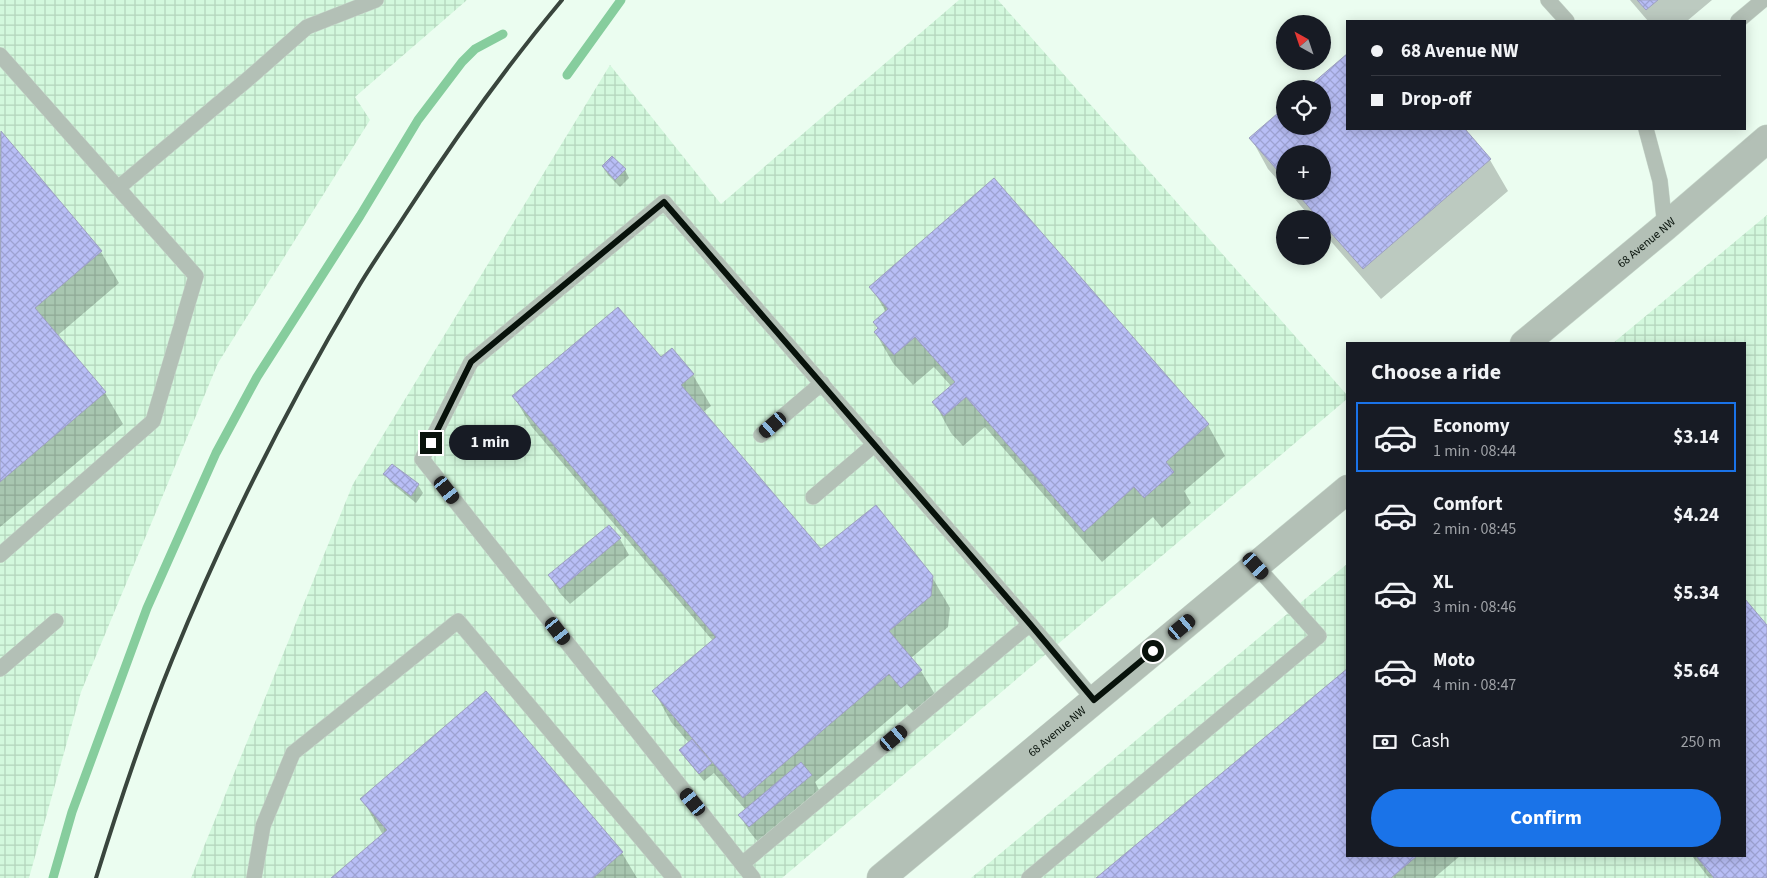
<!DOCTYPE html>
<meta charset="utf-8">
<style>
:root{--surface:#171b24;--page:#242831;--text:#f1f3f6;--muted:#9ea1a6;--line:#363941;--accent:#1a73e8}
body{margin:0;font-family:"Source Sans 3",sans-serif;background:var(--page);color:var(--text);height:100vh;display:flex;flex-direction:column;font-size:19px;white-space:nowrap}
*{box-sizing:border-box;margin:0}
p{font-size:16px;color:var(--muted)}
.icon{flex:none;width:28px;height:28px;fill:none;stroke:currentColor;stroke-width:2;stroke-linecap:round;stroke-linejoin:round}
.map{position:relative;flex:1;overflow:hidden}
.sheet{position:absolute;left:1346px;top:342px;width:400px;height:515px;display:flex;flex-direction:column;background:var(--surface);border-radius:0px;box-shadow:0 2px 12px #0003}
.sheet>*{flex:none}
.top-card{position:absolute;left:1346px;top:20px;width:400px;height:110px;border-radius:0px;box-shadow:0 2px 12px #0003;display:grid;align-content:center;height:110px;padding:0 25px;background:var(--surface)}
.needle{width:32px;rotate:320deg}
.controls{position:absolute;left:1276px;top:15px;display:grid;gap:10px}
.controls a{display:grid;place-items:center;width:55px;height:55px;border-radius:50%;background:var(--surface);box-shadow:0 2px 12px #0003;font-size:25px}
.end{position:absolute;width:22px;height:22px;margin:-11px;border:6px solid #08120b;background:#fff;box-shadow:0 0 0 2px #fff}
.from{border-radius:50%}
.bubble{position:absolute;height:35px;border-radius:18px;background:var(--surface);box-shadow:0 2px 12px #0003;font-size:16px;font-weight:700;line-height:35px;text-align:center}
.car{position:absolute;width:15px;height:30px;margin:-15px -8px;border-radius:6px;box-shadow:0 0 4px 1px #0007;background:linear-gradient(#222 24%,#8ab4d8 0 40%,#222 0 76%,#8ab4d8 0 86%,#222 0)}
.top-card b{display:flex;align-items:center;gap:18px;height:48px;font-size:19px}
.top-card b+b{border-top:1px solid var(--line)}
.top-card i{width:12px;height:12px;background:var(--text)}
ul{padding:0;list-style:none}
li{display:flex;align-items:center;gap:15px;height:70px;margin:0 10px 8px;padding:0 15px;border:2px solid transparent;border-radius:0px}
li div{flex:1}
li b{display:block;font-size:19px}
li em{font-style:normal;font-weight:700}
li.on{border-color:var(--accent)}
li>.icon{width:45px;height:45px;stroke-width:1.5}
h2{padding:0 25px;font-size:22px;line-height:60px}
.pay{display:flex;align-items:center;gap:12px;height:55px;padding:0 25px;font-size:19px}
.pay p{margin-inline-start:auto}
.action{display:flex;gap:10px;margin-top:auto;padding:10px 25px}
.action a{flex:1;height:58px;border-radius:30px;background:var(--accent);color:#fff;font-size:20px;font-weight:700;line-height:58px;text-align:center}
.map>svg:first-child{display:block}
.industrial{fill:url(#industrial-grid)}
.shadow{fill:#0003}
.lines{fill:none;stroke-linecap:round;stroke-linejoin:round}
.stream{stroke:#86cd9d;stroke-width:9}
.building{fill:url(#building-cross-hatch);stroke:#9ea1bf}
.service-casing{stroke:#c7d7cb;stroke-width:16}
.tertiary-casing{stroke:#c7d7cb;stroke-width:29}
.service{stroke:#b3c0b6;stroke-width:15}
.tertiary{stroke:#b3c0b6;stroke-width:28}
.rail{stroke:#39453d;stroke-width:4}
.route{stroke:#08120b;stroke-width:6}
.labels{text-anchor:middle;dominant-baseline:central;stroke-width:4;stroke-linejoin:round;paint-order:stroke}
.street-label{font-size:12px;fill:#08120b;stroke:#ebfdf0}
</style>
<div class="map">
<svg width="1767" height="878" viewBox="0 0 1767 878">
<defs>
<pattern id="industrial-grid" width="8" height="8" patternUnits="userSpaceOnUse" patternTransform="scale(1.25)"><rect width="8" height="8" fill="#d3f8dd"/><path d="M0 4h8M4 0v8" fill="none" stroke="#b4d4bc"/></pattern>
<pattern id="building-cross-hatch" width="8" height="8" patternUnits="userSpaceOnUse" patternTransform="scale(1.25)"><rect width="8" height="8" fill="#b8bef6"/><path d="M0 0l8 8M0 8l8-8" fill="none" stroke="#9da2d2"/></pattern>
</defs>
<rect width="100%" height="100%" fill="#ebfdf0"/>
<g class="industrial">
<polygon points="0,0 467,0 355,97 370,120 218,363 81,692 29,878 0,878"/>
<polygon points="959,0 998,0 1347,395 1347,399 782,878 191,878 353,484 610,65 721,204"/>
<polygon points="1767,215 1767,878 971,878 1347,564 1348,856 1745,856 1745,344 1612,344"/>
</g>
<g class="shadow">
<polygon points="1630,0 1712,0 1687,21 1648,21"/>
<polygon points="1285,108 1285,126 1322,126 1348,129 1463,129 1490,160 1508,191 1381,299 1322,231 1322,219 1312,219 1288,191 1322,191 1322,154 1285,154 1285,188 1268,169 1251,138"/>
<polygon points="0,132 101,252 119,283 57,336 105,393 123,424 0,527"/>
<polygon points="603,167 625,170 629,178 620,187 608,175"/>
<polygon points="871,287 1208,425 1225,456 1184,491 1191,503 1162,528 1153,517 1102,562 985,427 963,446 951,433 934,402 952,387 934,367 913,385 893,363 875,332 879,330 874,322 886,312"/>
<polygon points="672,350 693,375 711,406 703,412 821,551 932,577 950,608 948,627 911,658 921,671 939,701 919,718 907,704 815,782 820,792 759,843 749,831 740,815 746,810 714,773 704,781 685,758 681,750 689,743 671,722 654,691 713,641 532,427 514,397 661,359"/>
<polygon points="392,465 418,485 423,493 416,503 390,482 385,474"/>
<polygon points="620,539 629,555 570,604 559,592 550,576"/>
<polygon points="1745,601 1767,627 1767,878 1709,878 1692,856 1745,856"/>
<polygon points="486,693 622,853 637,878 333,878 383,835 362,799"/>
<polygon points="1348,856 1460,856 1434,878 1097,878"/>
</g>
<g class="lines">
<g class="stream">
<polyline points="567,75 621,0"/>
<polyline points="53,878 72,812 147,608 216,453 257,377 360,216 418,120 462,62 475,49 503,34"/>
</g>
</g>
<g class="building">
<polygon points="1637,0 1658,0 1646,10"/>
<polygon points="1348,53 1348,129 1465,129 1491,159 1363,269 1322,223 1322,219 1319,219 1295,191 1322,191 1322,154 1285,154 1285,179 1249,138 1285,107 1285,126 1322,126 1322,89 1306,89"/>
<polygon points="1,131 102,251 35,308 106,392 0,482"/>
<polygon points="612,156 626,169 615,180 602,166"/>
<polygon points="994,178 1209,424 1166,462 1174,472 1144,498 1134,487 1084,532 966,397 944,416 932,402 955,382 915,337 894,355 874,332 878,328 873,322 888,309 869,287"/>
<polygon points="618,307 661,357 672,348 694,374 681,385 821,549 876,505 933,576 931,596 889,631 922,670 901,688 889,674 743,798 652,691 716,637 512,396"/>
<polygon points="392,464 419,484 411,496 383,474"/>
<polygon points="609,525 621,538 560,589 548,575"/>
<polygon points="1745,599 1767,625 1767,878 1714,878 1696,856 1745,856"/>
<polygon points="1348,668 1348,856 1417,856 1391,878 1096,878"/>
<polygon points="486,691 623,852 593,878 331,878 387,830 360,799"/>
<polygon points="692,739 712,763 699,774 679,750"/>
<polygon points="801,762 812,775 749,827 738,815"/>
</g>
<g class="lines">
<defs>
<g id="service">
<polyline points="1548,0 1567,21"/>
<polyline points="1738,21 1763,0"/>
<polyline points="0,55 196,276 153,421 0,555"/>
<polyline points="1646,129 1660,181 1665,227"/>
<polyline points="118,188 248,79 307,27 376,0"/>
<polyline points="761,435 822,383"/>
<polyline points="813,497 875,444"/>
<polyline points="0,669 56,621"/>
<polyline points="742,864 1030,624"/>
<polyline points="254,878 263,826 293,753 458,621 674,878"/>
<polyline points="753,878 422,459 471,362 664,202 1030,624 1094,700"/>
<polyline points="1029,878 1319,636 1256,566"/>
</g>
<g id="tertiary">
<path id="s1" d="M1524 344 1665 227 1767 139"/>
<path id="s2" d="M881 878 1348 489"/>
</g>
</defs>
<use href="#service" class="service-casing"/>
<use href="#tertiary" class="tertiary-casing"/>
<use href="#service" class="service"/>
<use href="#tertiary" class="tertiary"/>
<path class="rail" d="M96 878C119 804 143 731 172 660 224 532 286 409 356 291 371 265 389 240 405 215 453 141 505 68 562 0"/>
</g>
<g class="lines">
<polyline class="route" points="431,443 471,362 664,202 1030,624 1094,700 1153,651"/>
</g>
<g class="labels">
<g class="street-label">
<text stroke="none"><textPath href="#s1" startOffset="159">68 Avenue NW</textPath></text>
<text stroke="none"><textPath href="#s2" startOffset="229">68 Avenue NW</textPath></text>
</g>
</g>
</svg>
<div class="controls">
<a><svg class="needle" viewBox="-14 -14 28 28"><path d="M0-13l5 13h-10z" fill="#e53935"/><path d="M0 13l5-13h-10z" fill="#9ea1a6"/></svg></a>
<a><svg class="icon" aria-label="locate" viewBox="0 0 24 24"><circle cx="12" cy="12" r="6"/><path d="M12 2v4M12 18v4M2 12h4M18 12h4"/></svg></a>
<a>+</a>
<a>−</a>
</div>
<i class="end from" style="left:1153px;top:651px"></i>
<i class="end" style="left:431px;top:443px"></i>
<div class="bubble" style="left:449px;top:425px;width:82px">1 min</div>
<i class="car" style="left:773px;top:425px;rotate:229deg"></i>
<i class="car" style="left:447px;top:490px;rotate:142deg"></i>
<i class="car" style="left:1256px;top:566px;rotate:138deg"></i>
<i class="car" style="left:1182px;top:627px;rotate:50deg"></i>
<i class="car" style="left:558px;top:631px;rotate:142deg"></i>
<i class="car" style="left:894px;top:738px;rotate:50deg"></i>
<i class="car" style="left:693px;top:802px;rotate:321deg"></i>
<div class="top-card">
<b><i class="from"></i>68 Avenue NW</b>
<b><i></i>Drop-off</b>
</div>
<section class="sheet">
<h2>Choose a ride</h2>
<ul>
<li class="on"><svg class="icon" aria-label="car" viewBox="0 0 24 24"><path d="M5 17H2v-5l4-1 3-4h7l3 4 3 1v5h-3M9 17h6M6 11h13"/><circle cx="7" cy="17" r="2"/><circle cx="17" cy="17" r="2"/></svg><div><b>Economy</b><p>1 min · 08:44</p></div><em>$3.14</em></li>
<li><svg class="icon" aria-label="car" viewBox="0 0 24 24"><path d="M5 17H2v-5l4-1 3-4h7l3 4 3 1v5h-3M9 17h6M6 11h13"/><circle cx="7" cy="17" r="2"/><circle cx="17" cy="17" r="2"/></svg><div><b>Comfort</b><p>2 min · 08:45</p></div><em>$4.24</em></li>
<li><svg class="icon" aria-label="car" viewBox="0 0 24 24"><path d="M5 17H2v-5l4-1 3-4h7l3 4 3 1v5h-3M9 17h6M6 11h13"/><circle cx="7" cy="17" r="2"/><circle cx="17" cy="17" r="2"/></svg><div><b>XL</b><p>3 min · 08:46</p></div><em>$5.34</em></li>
<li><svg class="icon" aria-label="car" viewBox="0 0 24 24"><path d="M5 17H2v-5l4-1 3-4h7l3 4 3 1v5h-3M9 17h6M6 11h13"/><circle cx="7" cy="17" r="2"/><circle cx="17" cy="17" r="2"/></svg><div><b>Moto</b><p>4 min · 08:47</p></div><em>$5.64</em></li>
</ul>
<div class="pay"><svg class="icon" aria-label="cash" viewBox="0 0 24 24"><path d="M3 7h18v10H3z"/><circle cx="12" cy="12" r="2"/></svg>Cash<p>250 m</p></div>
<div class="action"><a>Confirm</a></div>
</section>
</div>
